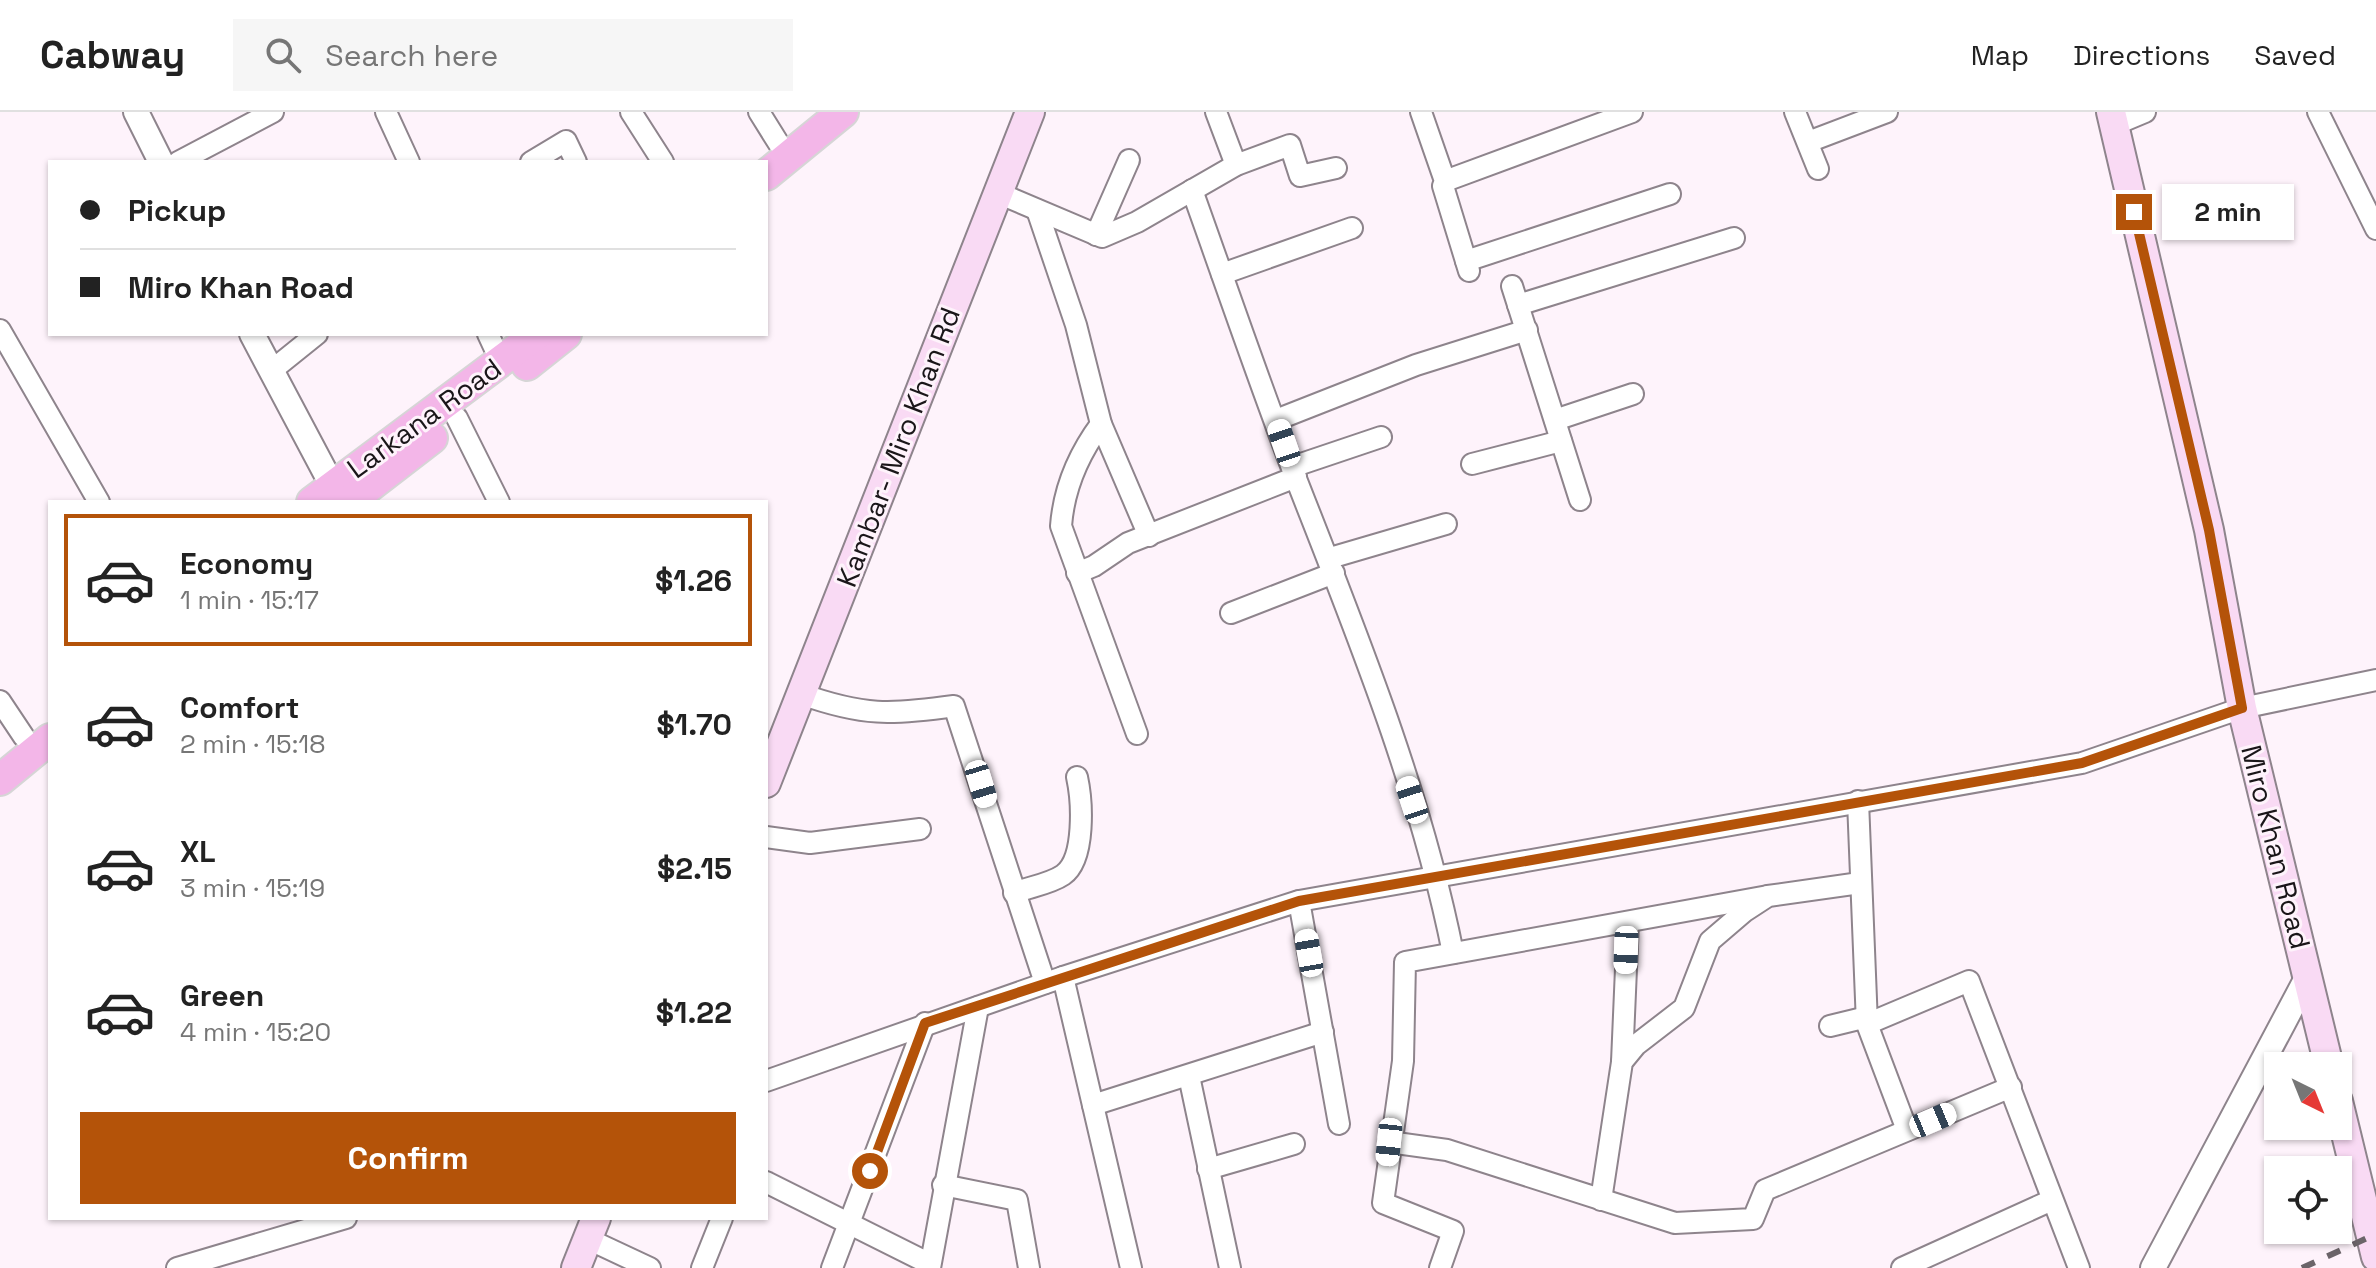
<!DOCTYPE html>
<meta charset="utf-8">
<style>
:root{--surface:#fff;--page:#f6f6f6;--text:#222;--muted:#767676;--line:#e0e0e0;--accent:#b45309}
body{margin:0;font-family:"Space Grotesk",sans-serif;background:var(--page);color:var(--text);height:100vh;display:flex;flex-direction:column;font-size:30px;white-space:nowrap}
*{box-sizing:border-box;margin:0}
p{font-size:26px;color:var(--muted)}
.icon{flex:none;width:44px;height:44px;fill:none;stroke:currentColor;stroke-width:2;stroke-linecap:round;stroke-linejoin:round}
.map{position:relative;flex:1;overflow:hidden}
.sheet{position:absolute;left:48px;top:388px;width:720px;height:720px;display:flex;flex-direction:column;background:var(--surface);border-radius:0px;box-shadow:0 2px 6px #0004}
.sheet>*{flex:none}
.guide{position:absolute;left:48px;top:48px;width:720px;height:176px;border-radius:0px;box-shadow:0 2px 6px #0004;display:grid;align-content:center;height:176px;padding:0 32px;background:var(--surface)}
.needle{width:52px;rotate:137deg}
.fabs{position:absolute;left:2264px;top:940px;display:grid;gap:16px}
.fabs a{display:grid;place-items:center;width:88px;height:88px;border-radius:0px;background:var(--surface);box-shadow:0 2px 6px #0004;font-size:40px}
.end{position:absolute;width:36px;height:36px;margin:-18px;border:10px solid #b45309;background:#fff;box-shadow:0 0 0 4px #fff}
.from{border-radius:50%}
.bubble{position:absolute;height:56px;border-radius:0px;background:var(--surface);box-shadow:0 2px 6px #0004;font-size:26px;font-weight:800;line-height:56px;text-align:center}
.car{position:absolute;width:24px;height:48px;margin:-24px -12px;border-radius:10px;box-shadow:0 0 6px 2px #0007;background:linear-gradient(#fff 24%,#345 0 40%,#fff 0 76%,#345 0 86%,#fff 0)}
.guide b{display:flex;align-items:center;gap:28px;height:76px;font-size:30px}
.guide b+b{border-top:2px solid var(--line)}
.guide i{width:20px;height:20px;background:var(--text)}
ul{padding:14px 0 0;list-style:none}
li{display:flex;align-items:center;gap:24px;height:132px;margin:0 16px 12px;padding:0 16px;border:4px solid transparent;border-radius:0px}
li div{flex:1}
li b{display:block;font-size:30px}
li em{font-style:normal;font-weight:800}
li.current{border-color:var(--accent)}
li>.icon{width:72px;height:72px;stroke-width:1.5}
.button{display:flex;gap:16px;margin-top:auto;padding:16px 32px}
.button a{flex:1;height:92px;border-radius:0px;background:var(--accent);color:#fff;font-size:32px;font-weight:800;line-height:92px;text-align:center}
header{display:flex;align-items:center;gap:48px;box-sizing:border-box;height:112px;padding:0 40px;background:var(--surface);border-bottom:2px solid var(--line)}
header strong{font-size:38px}
nav{display:flex;gap:44px;margin-inline-start:auto;font-size:28px}
.search{width:560px;height:72px;background:var(--page);display:flex;align-items:center;gap:20px;box-sizing:border-box;padding:0 28px;border-radius:0px;color:var(--muted);font-size:30px}
.map>svg:first-child{display:block}
.lines{fill:none;stroke-linecap:round;stroke-linejoin:round}
.minor-casing{stroke:#8e848c;stroke-width:24}
.tertiary-casing{stroke:#8e848c;stroke-width:28}
.secondary-casing{stroke:#8e848c;stroke-width:32}
.primary-casing{stroke:#d6d5d6;stroke-width:34}
.minor{stroke:#fff;stroke-width:20}
.tertiary{stroke:#fff;stroke-width:24}
.secondary{stroke:#f9daf4;stroke-width:28}
.primary{stroke:#f3b6e8;stroke-width:30}
.rail{stroke:#6b6469;stroke-width:6;stroke-dasharray:14 14;stroke-linecap:butt}
.route{stroke:#b45309;stroke-width:10}
.labels{text-anchor:middle;dominant-baseline:central;stroke-width:6;stroke-linejoin:round;paint-order:stroke}
.street-label{font-size:28px;fill:#1a1619;stroke:#fef3fb}
</style>
<header>
<strong>Cabway</strong>
<div class="search"><svg class="icon" aria-label="search" viewBox="0 0 24 24"><circle cx="10" cy="10" r="6"/><path d="M15 15l6 6"/></svg>Search here</div>
<nav><a>Map</a><a>Directions</a><a>Saved</a></nav>
</header>
<div class="map">
<svg width="2376" height="1156" viewBox="0 0 2376 1156">
<rect width="100%" height="100%" fill="#fef3fb"/>
<g class="lines">
<defs>
<g id="minor">
<polyline points="386,0 409,50"/>
<polyline points="631,0 663,50"/>
<polyline points="759,0 779,32"/>
<polyline points="1216,0 1236,53"/>
<polyline points="1421,0 1445,69 1443,74 1469,159"/>
<polyline points="1795,0 1818,57"/>
<polyline points="2318,0 2376,117"/>
<polyline points="2114,13 2145,0"/>
<polyline points="1808,30 1887,0"/>
<polyline points="178,50 273,0"/>
<polyline points="531,50 566,29 576,50"/>
<polyline points="1445,69 1632,0"/>
<path d="M1192 78C1226 173 1259 270 1295 364 1356 520 1420 676 1453 841"/>
<polyline points="998,81 1102,125 1137,110 1236,53 1290,33 1300,64 1336,56"/>
<polyline points="1037,98 1076,213 1101,312 1149,424"/>
<polyline points="1096,123 1129,48"/>
<polyline points="1466,149 1670,82"/>
<polyline points="1222,162 1352,116"/>
<polyline points="1512,174 1580,388"/>
<polyline points="1518,193 1734,126"/>
<polyline points="0,218 99,390"/>
<polyline points="488,222 501,250"/>
<polyline points="271,259 317,222"/>
<polyline points="457,306 499,390"/>
<polyline points="1276,308 1416,253 1527,218"/>
<polyline points="1555,308 1633,282"/>
<path d="M1101 312C1078 343 1064 375 1061 414L1137 622"/>
<polyline points="1472,352 1561,329"/>
<polyline points="1292,355 1381,325"/>
<polyline points="1330,446 1446,412"/>
<polyline points="1077,461 1094,454 1128,431 1296,365"/>
<polyline points="1231,501 1334,461"/>
<path d="M801 582C863 604 891 603 954 594L1045 871"/>
<polyline points="0,589 24,625"/>
<polyline points="1858,689 1867,912 1907,1018"/>
<polyline points="766,725 810,731 920,717"/>
<path d="M1014 781C1029 775 1050 772 1063 763 1086 747 1082 688 1077 665"/>
<polyline points="1299,789 1339,1012"/>
<polyline points="1063,865 1131,1156"/>
<polyline points="1867,912 1969,869 2079,1156"/>
<polyline points="1830,914 1867,905"/>
<polyline points="1622,950 1628,810"/>
<polyline points="1189,964 1230,1156"/>
<polyline points="766,969 1063,865 1299,789 2082,651 2242,596 2376,568"/>
<polyline points="1093,993 1323,920"/>
<polyline points="1389,1030 1447,1038 1675,1111 1753,1107 1765,1078 2011,975"/>
<polyline points="1208,1057 1294,1032"/>
<polyline points="766,1070 930,1152"/>
<polyline points="943,1073 1017,1088 1029,1156"/>
<polyline points="1601,1088 1622,950 1636,933 1684,896 1710,829 1745,799 1768,784 1860,771"/>
<polyline points="588,1127 650,1156"/>
<polyline points="177,1156 346,1106"/>
<polyline points="702,1156 722,1106"/>
<polyline points="832,1156 925,911"/>
<polyline points="930,1156 978,895"/>
<polyline points="1440,1156 1453,1119 1383,1091 1403,949 1405,850 1768,784"/>
<polyline points="1902,1156 2052,1088"/>
</g>
<g id="tertiary">
<polyline points="136,0 161,50"/>
<polyline points="252,222 340,388"/>
<polyline points="2153,1156 2307,866"/>
</g>
<g id="secondary">
<polyline points="2111,0 2209,418 2242,596 2329,954"/>
<polyline points="766,671 1030,0"/>
<polyline points="2338,989 2376,1145"/>
<polyline points="576,1156 596,1106"/>
</g>
<g id="primary">
<polyline points="766,63 843,0"/>
<polyline points="527,253 566,222"/>
<polyline points="312,390 537,222"/>
<polyline points="349,390 432,326"/>
<polyline points="0,668 50,627"/>
</g>
</defs>
<use href="#minor" class="minor-casing"/>
<use href="#tertiary" class="tertiary-casing"/>
<use href="#secondary" class="secondary-casing"/>
<use href="#primary" class="primary-casing"/>
<use href="#minor" class="minor"/>
<use href="#tertiary" class="tertiary"/>
<use href="#secondary" class="secondary"/>
<use href="#primary" class="primary"/>
<polyline class="rail" points="2302,1156 2376,1122"/>
</g>
<g class="lines">
<polyline class="route" points="870,1059 925,911 1299,789 2082,651 2242,596 2209,418 2134,100"/>
</g>
<g class="labels">
<g class="street-label">
<text transform="translate(424 306) rotate(-36)">Larkana Road</text>
<text transform="translate(898 335) rotate(-69)">Kambar- Miro Khan Rd</text>
<text transform="translate(2276 735) rotate(76)">Miro Khan Road</text>
</g>
</g>
</svg>
<div class="fabs">
<a><svg class="needle" viewBox="-14 -14 28 28"><path d="M0-13l5 13h-10z" fill="#e53935"/><path d="M0 13l5-13h-10z" fill="#767676"/></svg></a>
<a><svg class="icon" aria-label="locate" viewBox="0 0 24 24"><circle cx="12" cy="12" r="6"/><path d="M12 2v4M12 18v4M2 12h4M18 12h4"/></svg></a>
</div>
<i class="end from" style="left:870px;top:1059px"></i>
<i class="end" style="left:2134px;top:100px"></i>
<div class="bubble" style="left:2162px;top:72px;width:132px">2 min</div>
<i class="car" style="left:1284px;top:331px;rotate:341deg"></i>
<i class="car" style="left:981px;top:672px;rotate:163deg"></i>
<i class="car" style="left:1412px;top:688px;rotate:342deg"></i>
<i class="car" style="left:1626px;top:838px;rotate:182deg"></i>
<i class="car" style="left:1309px;top:841px;rotate:350deg"></i>
<i class="car" style="left:1933px;top:1008px;rotate:67deg"></i>
<i class="car" style="left:1389px;top:1030px;rotate:186deg"></i>
<div class="guide">
<b><i class="from"></i>Pickup</b>
<b><i></i>Miro Khan Road</b>
</div>
<section class="sheet">
<ul>
<li class="current"><svg class="icon" aria-label="car" viewBox="0 0 24 24"><path d="M5 17H2v-5l4-1 3-4h7l3 4 3 1v5h-3M9 17h6M6 11h13"/><circle cx="7" cy="17" r="2"/><circle cx="17" cy="17" r="2"/></svg><div><b>Economy</b><p>1 min · 15:17</p></div><em>$1.26</em></li>
<li><svg class="icon" aria-label="car" viewBox="0 0 24 24"><path d="M5 17H2v-5l4-1 3-4h7l3 4 3 1v5h-3M9 17h6M6 11h13"/><circle cx="7" cy="17" r="2"/><circle cx="17" cy="17" r="2"/></svg><div><b>Comfort</b><p>2 min · 15:18</p></div><em>$1.70</em></li>
<li><svg class="icon" aria-label="car" viewBox="0 0 24 24"><path d="M5 17H2v-5l4-1 3-4h7l3 4 3 1v5h-3M9 17h6M6 11h13"/><circle cx="7" cy="17" r="2"/><circle cx="17" cy="17" r="2"/></svg><div><b>XL</b><p>3 min · 15:19</p></div><em>$2.15</em></li>
<li><svg class="icon" aria-label="car" viewBox="0 0 24 24"><path d="M5 17H2v-5l4-1 3-4h7l3 4 3 1v5h-3M9 17h6M6 11h13"/><circle cx="7" cy="17" r="2"/><circle cx="17" cy="17" r="2"/></svg><div><b>Green</b><p>4 min · 15:20</p></div><em>$1.22</em></li>
</ul>
<div class="button"><a>Confirm</a></div>
</section>
</div>
